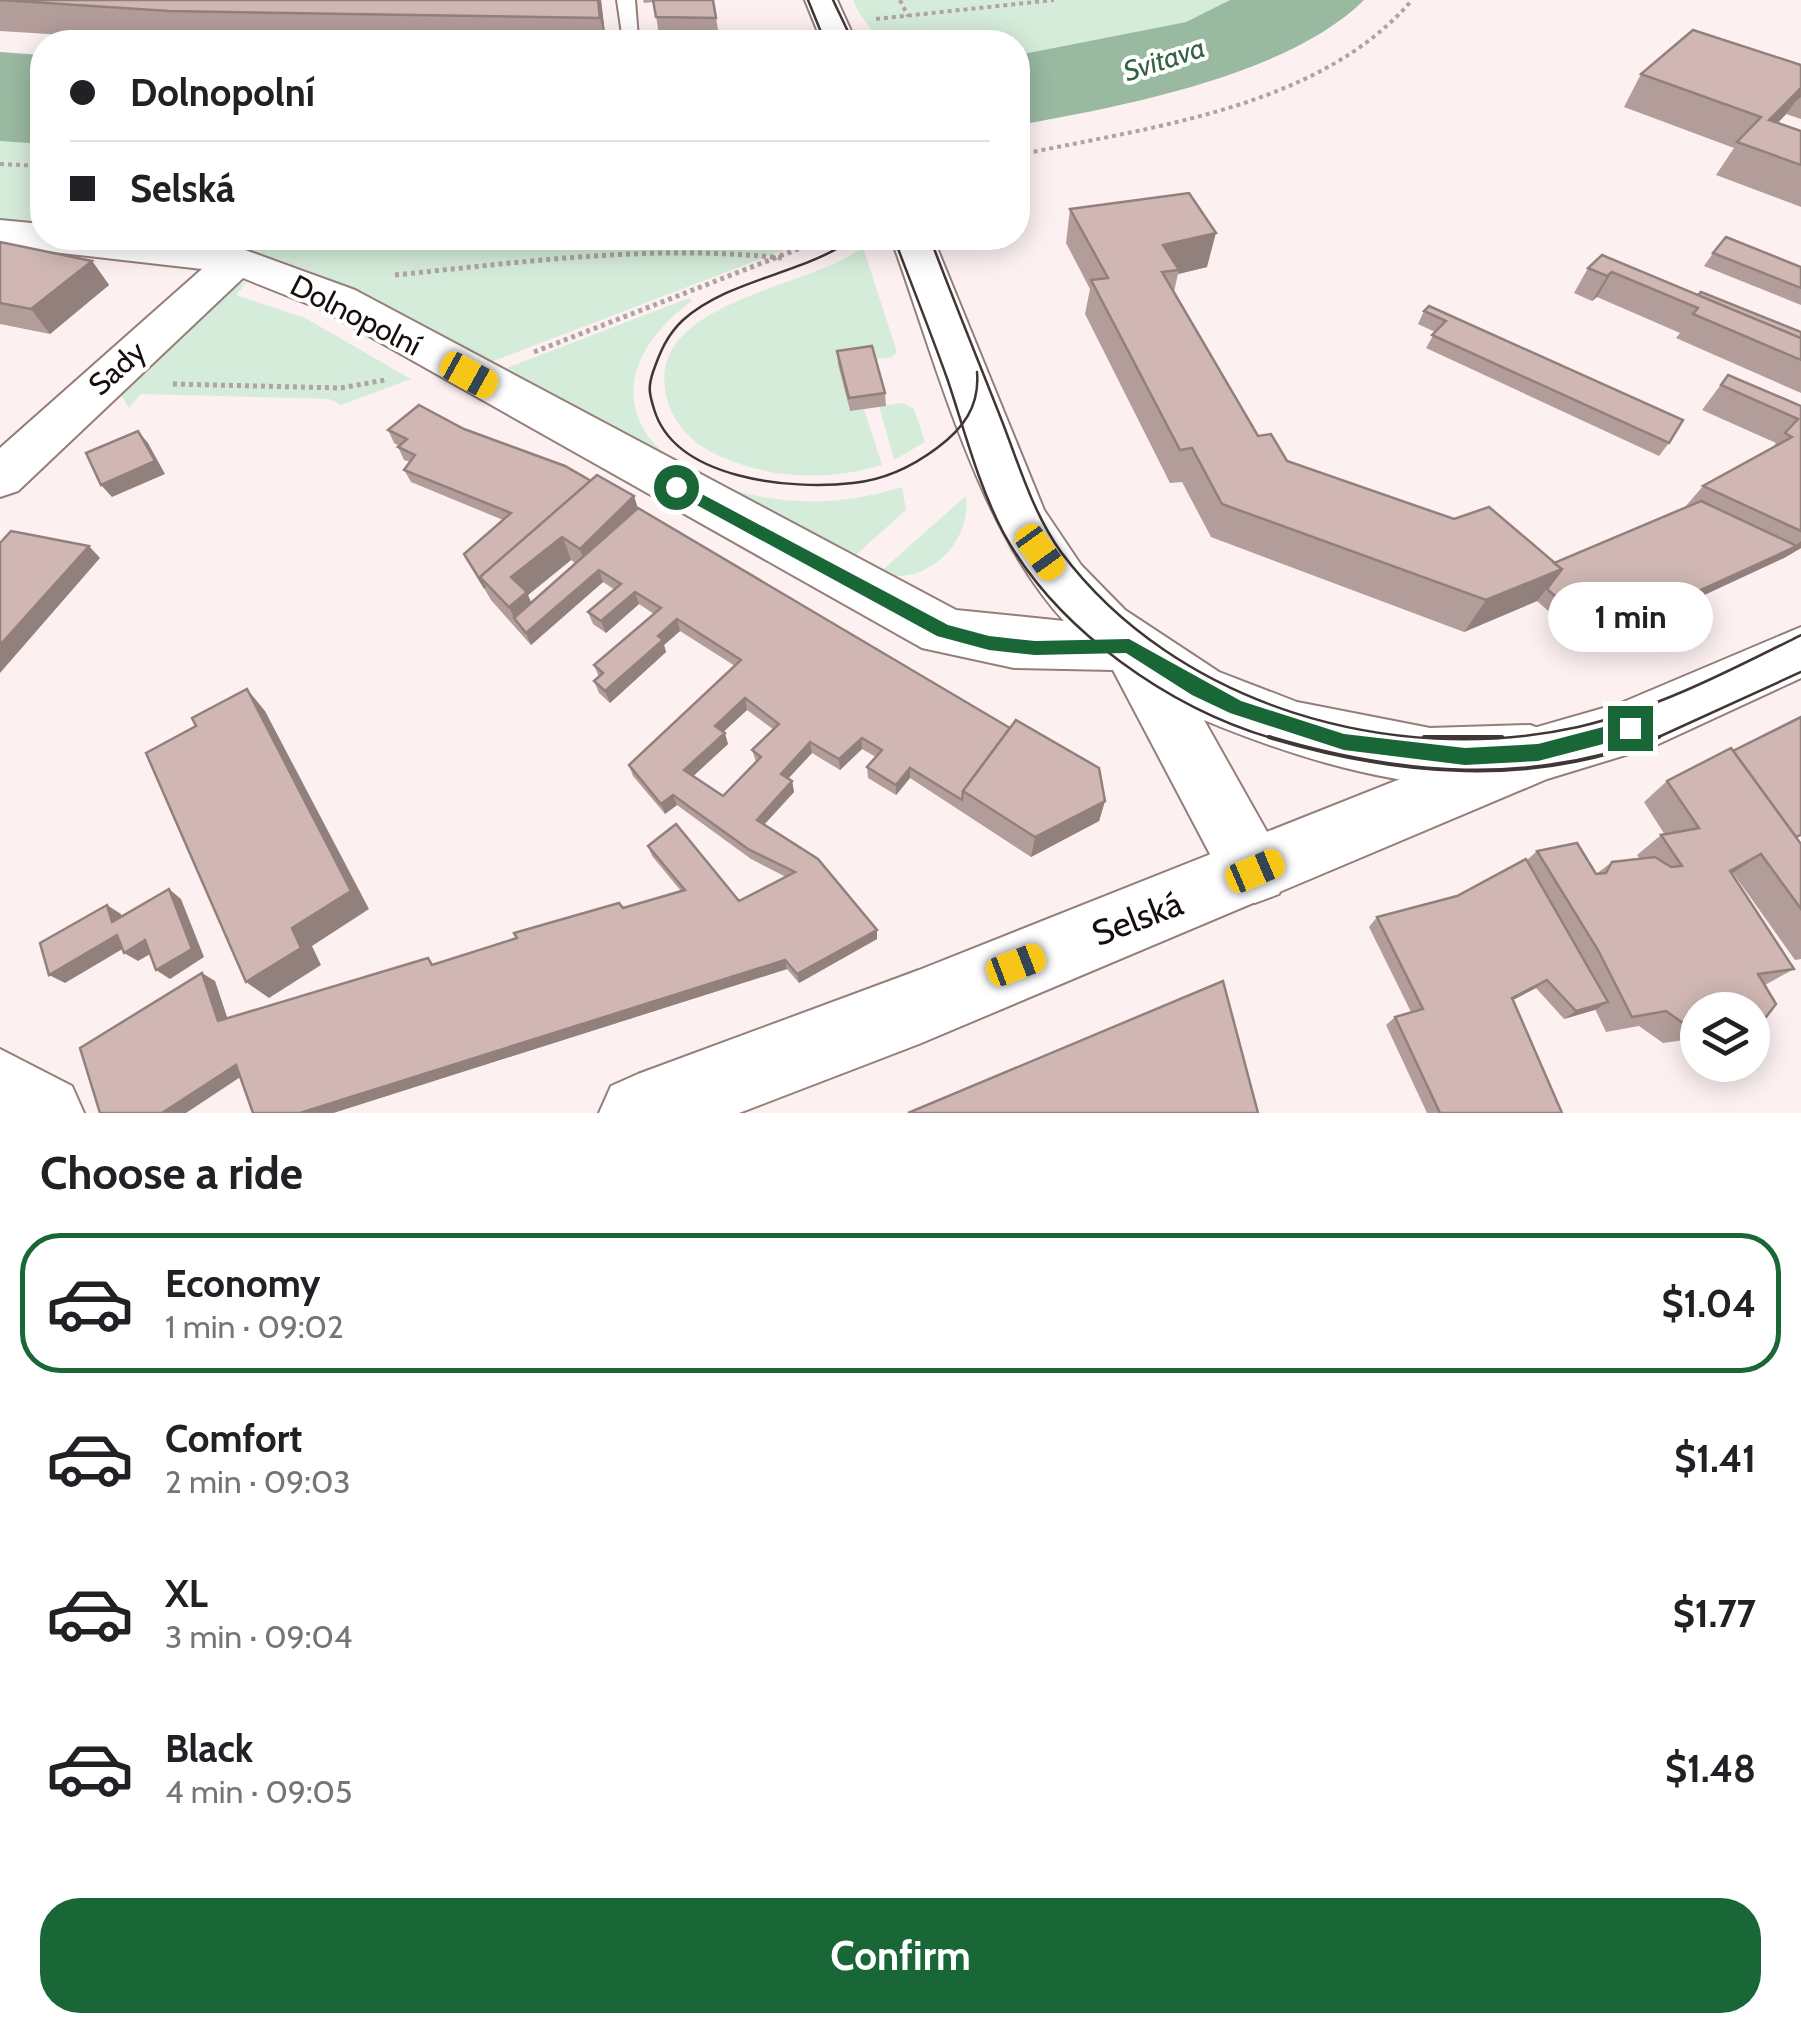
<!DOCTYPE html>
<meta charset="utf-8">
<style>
:root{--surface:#fff;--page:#f2f2f2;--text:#202124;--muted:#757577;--line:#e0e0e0;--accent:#196736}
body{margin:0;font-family:Cabin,sans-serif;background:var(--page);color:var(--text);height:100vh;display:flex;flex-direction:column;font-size:38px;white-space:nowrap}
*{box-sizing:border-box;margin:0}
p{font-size:32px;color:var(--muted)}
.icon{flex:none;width:55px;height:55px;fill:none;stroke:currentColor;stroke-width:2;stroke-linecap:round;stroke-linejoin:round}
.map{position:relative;height:1113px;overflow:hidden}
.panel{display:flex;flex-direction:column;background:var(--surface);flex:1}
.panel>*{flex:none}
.banner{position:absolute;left:30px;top:30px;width:1000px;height:220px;border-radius:40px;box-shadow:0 5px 25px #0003;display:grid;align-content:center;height:220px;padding:0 40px;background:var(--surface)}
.buttons{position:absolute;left:1680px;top:992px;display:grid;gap:20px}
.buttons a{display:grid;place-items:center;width:90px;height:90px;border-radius:50%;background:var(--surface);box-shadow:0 5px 25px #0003;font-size:50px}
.end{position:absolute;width:45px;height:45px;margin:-22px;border:12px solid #196736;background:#fff;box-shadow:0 0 0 5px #fff}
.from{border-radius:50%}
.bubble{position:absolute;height:70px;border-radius:35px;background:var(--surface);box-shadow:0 5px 25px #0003;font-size:32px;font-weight:700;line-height:70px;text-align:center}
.car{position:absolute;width:30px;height:60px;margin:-30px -15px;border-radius:12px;box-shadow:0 0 8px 2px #0007;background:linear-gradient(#f5c518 24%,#345 0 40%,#f5c518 0 76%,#345 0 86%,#f5c518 0)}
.banner b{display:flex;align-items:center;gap:35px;height:95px;font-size:38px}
.banner b+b{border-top:2px solid var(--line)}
.banner i{width:25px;height:25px;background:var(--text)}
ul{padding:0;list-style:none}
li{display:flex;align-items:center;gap:30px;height:140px;margin:0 20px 15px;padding:0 20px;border:5px solid transparent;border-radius:40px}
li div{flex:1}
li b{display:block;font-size:38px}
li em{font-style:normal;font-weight:700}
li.selected{border-color:var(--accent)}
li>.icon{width:90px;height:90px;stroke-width:1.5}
h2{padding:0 40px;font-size:45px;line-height:120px}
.button{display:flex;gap:20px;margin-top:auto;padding:20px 40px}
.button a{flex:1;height:115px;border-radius:40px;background:var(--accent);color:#fff;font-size:40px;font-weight:700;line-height:115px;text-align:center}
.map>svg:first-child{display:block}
.green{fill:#d6ecda}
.water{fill:#9ab9a1}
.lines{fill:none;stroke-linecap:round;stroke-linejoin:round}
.service-casing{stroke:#957e7a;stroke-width:4}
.minor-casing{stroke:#957e7a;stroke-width:4}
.secondary-casing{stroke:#957e7a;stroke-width:4}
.path-far1{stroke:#aea4a3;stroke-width:4;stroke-dasharray:4 4;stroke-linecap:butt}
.path{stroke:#aea4a3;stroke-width:5;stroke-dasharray:4 4;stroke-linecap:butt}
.service{fill:#fff;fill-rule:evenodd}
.minor{fill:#fff;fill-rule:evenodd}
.secondary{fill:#fff;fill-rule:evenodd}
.tram-far1{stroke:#3f3635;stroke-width:2.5}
.tram{stroke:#3f3635;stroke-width:4}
.wall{fill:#b39d9a;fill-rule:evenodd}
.shaded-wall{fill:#92807d}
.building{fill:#d0b7b3;stroke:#92807d;stroke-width:2.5;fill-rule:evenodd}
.route{fill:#196736}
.labels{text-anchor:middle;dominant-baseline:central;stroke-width:8;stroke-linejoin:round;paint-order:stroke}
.far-water-label{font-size:28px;font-style:italic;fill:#326340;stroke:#fff}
.street-label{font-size:30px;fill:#160e0d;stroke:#fff}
.near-street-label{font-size:35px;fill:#160e0d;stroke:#fff}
</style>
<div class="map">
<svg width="1801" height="1113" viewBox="0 0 1801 1113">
<rect width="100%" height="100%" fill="#fcf1f0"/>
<g class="green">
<path d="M853 0H1230L1186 22 1018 55V42H878C871 26 860 18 853 0Z"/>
<polygon points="0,141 42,144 42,226 0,222"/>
<path d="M172 238H816L491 362C383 302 298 251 172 238Z"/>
<path d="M863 247 897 352 892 357 839 364 849 410 864 409 882 465C829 481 774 479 724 458 697 447 675 428 667 399 641 300 811 289 863 247Z"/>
<polygon points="248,281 236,295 305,318 411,379 341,405 329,399 141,394 129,408 118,390 230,287"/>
<path d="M689 298 692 301C649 332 612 383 648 436 656 447 667 455 676 465L504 369Z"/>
<polygon points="903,403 914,409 925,442 894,460 879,406"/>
<path d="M712 482C773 507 839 507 902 487L906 510 849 561Z"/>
<path d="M966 496C972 542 927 588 879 573Z"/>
</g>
<g class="water">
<path d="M1230 0H1364C1289 75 1120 107 1018 125V55L1186 22Z"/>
<polygon points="0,52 42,55 42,144 0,141"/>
</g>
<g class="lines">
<defs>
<polygon id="service" points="617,0 635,0 638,38 622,34"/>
<g id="minor">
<polygon points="805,0 837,0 856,42 822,42"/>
<path d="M0 220 42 224V238H157L237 247 355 290 956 610 1064 621C978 528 935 358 891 238H933L1044 510 1081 565 1125 610 1219 672 1297 702 1430 728 1530 725 1552 733 1561 753 1552 773C1452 810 1298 759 1204 720L1289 871 1279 894 1255 903 1231 894 1113 670 1014 668 922 648 323 310 243 278 18 491 0 497V448L202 269 0 246Z"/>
<polygon points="0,1049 72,1086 84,1113 0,1113"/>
</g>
<polygon id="secondary" points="1801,627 1801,678 1652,747 1547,779 919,1044 739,1113 599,1113 611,1086 638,1074 919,970 1516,733 1621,703"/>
</defs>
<use href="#service" class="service-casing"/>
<use href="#minor" class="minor-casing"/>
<use href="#secondary" class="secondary-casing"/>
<g class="path-far1">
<polyline points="900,0 908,16"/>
<polyline points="876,19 1054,0"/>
<path d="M1018 155C1150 127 1320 108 1412 0"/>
<polyline points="0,164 42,166"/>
</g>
<g class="path">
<polyline points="665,247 705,238"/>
<path d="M395 275C525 262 652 244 782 258"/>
<polyline points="534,352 826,238"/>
<polyline points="173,384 341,388 385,380"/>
</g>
<use href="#service" class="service"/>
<use href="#minor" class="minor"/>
<use href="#secondary" class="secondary"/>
<g class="tram-far1">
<polyline points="808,0 825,42"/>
<polyline points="833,0 853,42"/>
<path d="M854 238C802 275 731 278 683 320 667 335 660 352 653 372 648 387 649 393 654 409 675 480 791 490 853 483 884 480 913 466 937 448 963 429 980 406 977 372"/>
<path d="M894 238C912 286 931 333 948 381 965 432 978 484 1003 532 1056 630 1171 710 1278 740"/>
<path d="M930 238C953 299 978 360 1002 421 1019 465 1033 513 1061 552 1176 706 1393 768 1578 727 1656 709 1729 671 1801 635"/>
<polyline points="1652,740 1801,672"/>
</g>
<g class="tram">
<path d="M1269 737C1400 776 1530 787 1659 737"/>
<polyline points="1424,737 1502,737"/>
</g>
</g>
<g class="wall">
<polygon points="0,0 601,0 606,42 177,42 0,31"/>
<polygon points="643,0 713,0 720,42 660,42 654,2 644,3"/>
<polygon points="1801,65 1801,119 1786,114 1787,113 1778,123 1801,131 1801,207 1716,175 1734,148 1624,107 1641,74"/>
<polygon points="1070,209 1207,267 1178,274 1174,292 1258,436 1287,461 1554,563 1685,507 1703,486 1772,448 1776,443 1702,410 1728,375 1801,406 1801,548 1784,558 1590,648 1537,601 1464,632 1211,537 1182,482 1170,483 1085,314 1090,289 1066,243"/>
<polygon points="0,242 92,261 109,285 50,334 0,324"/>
<polygon points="1713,253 1801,267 1801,305 1704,266"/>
<polygon points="1602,255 1698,295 1801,332 1801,393 1676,338 1680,333 1597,297 1592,301 1574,293 1588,268"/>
<polygon points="1429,306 1669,443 1659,456 1426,348 1435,332 1418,324 1424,311"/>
<polygon points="837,351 885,393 886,406 850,411 838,364"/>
<path d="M464 429 591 481 634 496 638 508 1105 801 1099 821 1031 857 910 778 896 795 868 778 867 767 876 757 862 749 840 770 812 753 788 779 792 781 794 792 764 825 877 930V939L799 983 787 969 333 1113H253L215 981 227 1018 434 964 681 891 652 856 648 846 739 901 786 877 751 859 677 805 665 814 633 776 629 765 735 666 680 631 664 645 666 652 610 703 599 693 594 681 599 677 594 665 654 614 639 604 606 633 593 624 588 612 615 590 603 582 531 645 491 600 464 554 503 520 411 482 404 470 410 462 404 460 398 447 399 446 394 443 388 430ZM571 560 575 563 531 603 528 595ZM747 710 774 730 752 750 756 762 723 796 693 776 728 744 723 732Z"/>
<polygon points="1667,781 1798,839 1801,844 1801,959 1795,960 1733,873 1732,874 1794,969 1765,985 1766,1017 1752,1023 1752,1010 1698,1010 1698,1038 1663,1043 1639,1026 1606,1032 1595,1009 1564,1019 1536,988 1512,1000 1562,1113 1427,1113 1386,1025 1395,1017 1411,1012 1369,927 1377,917 1457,896 1527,860 1537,851 1596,874 1612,862 1640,859 1637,855 1661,835 1665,835 1644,802"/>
</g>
<g class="shaded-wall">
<polygon points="598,0 601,0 606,42 600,18"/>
<polygon points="1801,88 1801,97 1795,102 1787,113 1753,148 1769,120"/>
<polygon points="1216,233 1207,267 1178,274 1179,270 1163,245"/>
<polygon points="92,261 109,285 50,334 31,309"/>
<polygon points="1612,272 1597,297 1592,301 1607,276"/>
<polygon points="138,431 148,443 165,474 112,497 101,485"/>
<polygon points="634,496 641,520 588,573 580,549"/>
<polygon points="563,537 571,560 528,595 537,616 514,618 509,607 488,585"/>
<polygon points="1801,541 1801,548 1784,558"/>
<polygon points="89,546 100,558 0,673 0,645"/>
<polygon points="1797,546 1784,558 1590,648 1600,636"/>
<polygon points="1562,569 1537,601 1464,632 1486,600"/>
<polygon points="599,570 603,582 531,645 526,633"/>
<polygon points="635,592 639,604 606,633 601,621"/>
<polygon points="677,619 680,631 664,645 666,652 610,703 605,691 658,636"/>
<polygon points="247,689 265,711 369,909 312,946 321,965 269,998 246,982 292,928"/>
<polygon points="745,698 747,710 718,737 715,726"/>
<polygon points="725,733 728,744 688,781 684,770"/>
<polygon points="862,738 862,749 840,770 839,759"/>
<polygon points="810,742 812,753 782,785 781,774"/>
<polygon points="910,768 910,778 896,795 896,785"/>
<polygon points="792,781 794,792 759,830 757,820"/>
<polygon points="673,795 677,805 665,814 661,804"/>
<polygon points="1105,801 1099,821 1031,857 1035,837"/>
<polygon points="1761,854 1733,873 1703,890 1730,871"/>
<polygon points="169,889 181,899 204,957 170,979 156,970"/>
<polygon points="107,905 121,914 126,931 112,922"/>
<polygon points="877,930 877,939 799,983 797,974"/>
<polygon points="117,935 131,944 65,983 49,975"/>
<polygon points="145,940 159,949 138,961 124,953"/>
<polygon points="785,960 787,969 333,1113 300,1113"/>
<polygon points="202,973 215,981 231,1029 218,1021"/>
<polygon points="1547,980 1536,988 1500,1007 1512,998"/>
<polygon points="1608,1002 1595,1010 1564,1019 1576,1011"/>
<polygon points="236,1065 248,1072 186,1113 162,1113"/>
</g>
<g class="building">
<polygon points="0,0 598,0 600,18 169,11"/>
<polygon points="653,0 713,0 716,18 656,17"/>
<polygon points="1693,30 1801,65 1801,88 1769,120 1801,131 1801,165 1737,142 1761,117 1641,74"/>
<polygon points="1189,193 1216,233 1163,245 1179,270 1162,272 1258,436 1271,434 1287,461 1454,519 1489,507 1562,569 1486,600 1222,504 1192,448 1180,450 1091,280 1108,278 1070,209"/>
<polygon points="1726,237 1801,267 1801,288 1713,253"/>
<polygon points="0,242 92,261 31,309 0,303"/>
<polygon points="1602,255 1801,338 1801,360 1693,314 1698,308 1612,272 1607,276 1588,268"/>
<polygon points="1701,292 1801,332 1801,338 1698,295"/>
<polygon points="1429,306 1683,420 1669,443 1432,335 1446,321 1424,311"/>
<polygon points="872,346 885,393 849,398 837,351"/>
<polygon points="1728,375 1801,406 1801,531 1703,486 1792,437 1785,433 1798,419 1721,385"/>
<polygon points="419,405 464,429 565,466 591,481 480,577 485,588 464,554 511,513 404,470 415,455 398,447 407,439 388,430"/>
<polygon points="138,431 155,461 101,485 86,453"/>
<polygon points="597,475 634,496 580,549 562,537 511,577 527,592 509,607 480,577"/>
<polygon points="1701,501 1797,546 1600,636 1547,589 1562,569 1554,563"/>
<path d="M638 508 1010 728 963 791 962 800 910 768 896 785 867 767 882 750 862 738 839 759 810 742 781 774 792 781 757 820 818 859 877 930 797 974 785 960 300 1113H253L236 1065 162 1113H100L80 1048 202 973 218 1021 428 958 432 965 517 938 514 933 619 903 623 908 685 890 648 846 676 824 739 901 795 872 748 849 673 795 661 804 629 765 741 660 677 619 658 636 663 640 605 691 594 681 603 673 594 665 661 608 635 592 601 621 588 612 621 584 599 570 526 633 514 618ZM745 698 779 724 752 750 761 757 723 796 684 770 725 733 715 726Z"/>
<polygon points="11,531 89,546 0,645 0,543"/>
<polygon points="247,689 351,891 292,928 301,948 246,982 146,753 196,726 192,718"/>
<polygon points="1801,717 1801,835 1796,837 1733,751"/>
<polygon points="1016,720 1099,768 1105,801 1035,837 963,791"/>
<polygon points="1731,748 1801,844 1801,909 1761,854 1730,871 1794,969 1758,974 1776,1004 1766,1017 1752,1019 1752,1010 1698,1010 1698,1028 1691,1029 1666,1011 1632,1017 1598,950 1537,851 1577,843 1596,874 1606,873 1612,862 1655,857 1671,867 1682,866 1661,835 1699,828 1667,781"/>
<polygon points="1526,859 1608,1002 1576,1011 1547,980 1512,998 1562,1113 1440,1113 1395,1017 1423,1009 1377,917 1457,896"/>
<polygon points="169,889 192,949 156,970 145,940 124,953 117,935 49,975 40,943 107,905 112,922"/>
<polygon points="1223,981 1258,1113 908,1113"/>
</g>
<polygon class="route" points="671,483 681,483 948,625 989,636 1035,641 1129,639 1241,701 1344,734 1465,748 1538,744 1630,720 1639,728 1630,737 1538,761 1465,765 1344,750 1230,713 1192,695 1126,653 1035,655 989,650 937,636 671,491"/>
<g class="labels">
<g class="far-water-label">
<text transform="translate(1164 59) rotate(-18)">Svitava</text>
</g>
<g class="street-label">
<text transform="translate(356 315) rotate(27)">Dolnopolní</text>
<text transform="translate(117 368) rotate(-42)">Sady</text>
</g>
<g class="near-street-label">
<text transform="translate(1137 918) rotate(-21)">Selská</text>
</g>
</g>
</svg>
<div class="buttons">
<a><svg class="icon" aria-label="layers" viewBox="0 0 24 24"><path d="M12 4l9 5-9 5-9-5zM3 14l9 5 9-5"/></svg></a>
</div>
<i class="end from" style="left:676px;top:487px"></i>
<i class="end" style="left:1630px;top:728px"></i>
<div class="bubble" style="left:1548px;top:582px;width:165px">1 min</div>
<i class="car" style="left:469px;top:375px;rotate:119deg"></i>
<i class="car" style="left:1040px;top:552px;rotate:144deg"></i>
<i class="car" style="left:1255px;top:871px;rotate:67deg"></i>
<i class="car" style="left:1016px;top:965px;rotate:69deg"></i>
<div class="banner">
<b><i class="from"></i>Dolnopolní</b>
<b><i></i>Selská</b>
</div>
</div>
<section class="panel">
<h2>Choose a ride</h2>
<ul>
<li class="selected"><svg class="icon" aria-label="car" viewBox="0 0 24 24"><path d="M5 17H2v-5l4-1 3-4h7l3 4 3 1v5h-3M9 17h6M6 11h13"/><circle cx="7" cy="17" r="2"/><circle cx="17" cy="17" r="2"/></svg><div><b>Economy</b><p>1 min · 09:02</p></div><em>$1.04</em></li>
<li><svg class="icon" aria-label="car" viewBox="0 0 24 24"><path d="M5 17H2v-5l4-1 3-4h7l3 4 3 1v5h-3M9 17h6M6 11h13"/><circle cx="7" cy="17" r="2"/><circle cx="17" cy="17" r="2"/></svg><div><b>Comfort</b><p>2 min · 09:03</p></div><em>$1.41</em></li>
<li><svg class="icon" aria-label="car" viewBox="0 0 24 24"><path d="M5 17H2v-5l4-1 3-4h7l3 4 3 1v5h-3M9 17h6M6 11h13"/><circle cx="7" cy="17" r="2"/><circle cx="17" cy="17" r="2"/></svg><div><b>XL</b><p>3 min · 09:04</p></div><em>$1.77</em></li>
<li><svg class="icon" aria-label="car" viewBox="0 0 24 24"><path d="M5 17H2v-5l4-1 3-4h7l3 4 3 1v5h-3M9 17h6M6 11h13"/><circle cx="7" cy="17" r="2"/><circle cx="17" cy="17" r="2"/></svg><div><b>Black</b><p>4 min · 09:05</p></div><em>$1.48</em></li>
</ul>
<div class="button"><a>Confirm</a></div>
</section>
